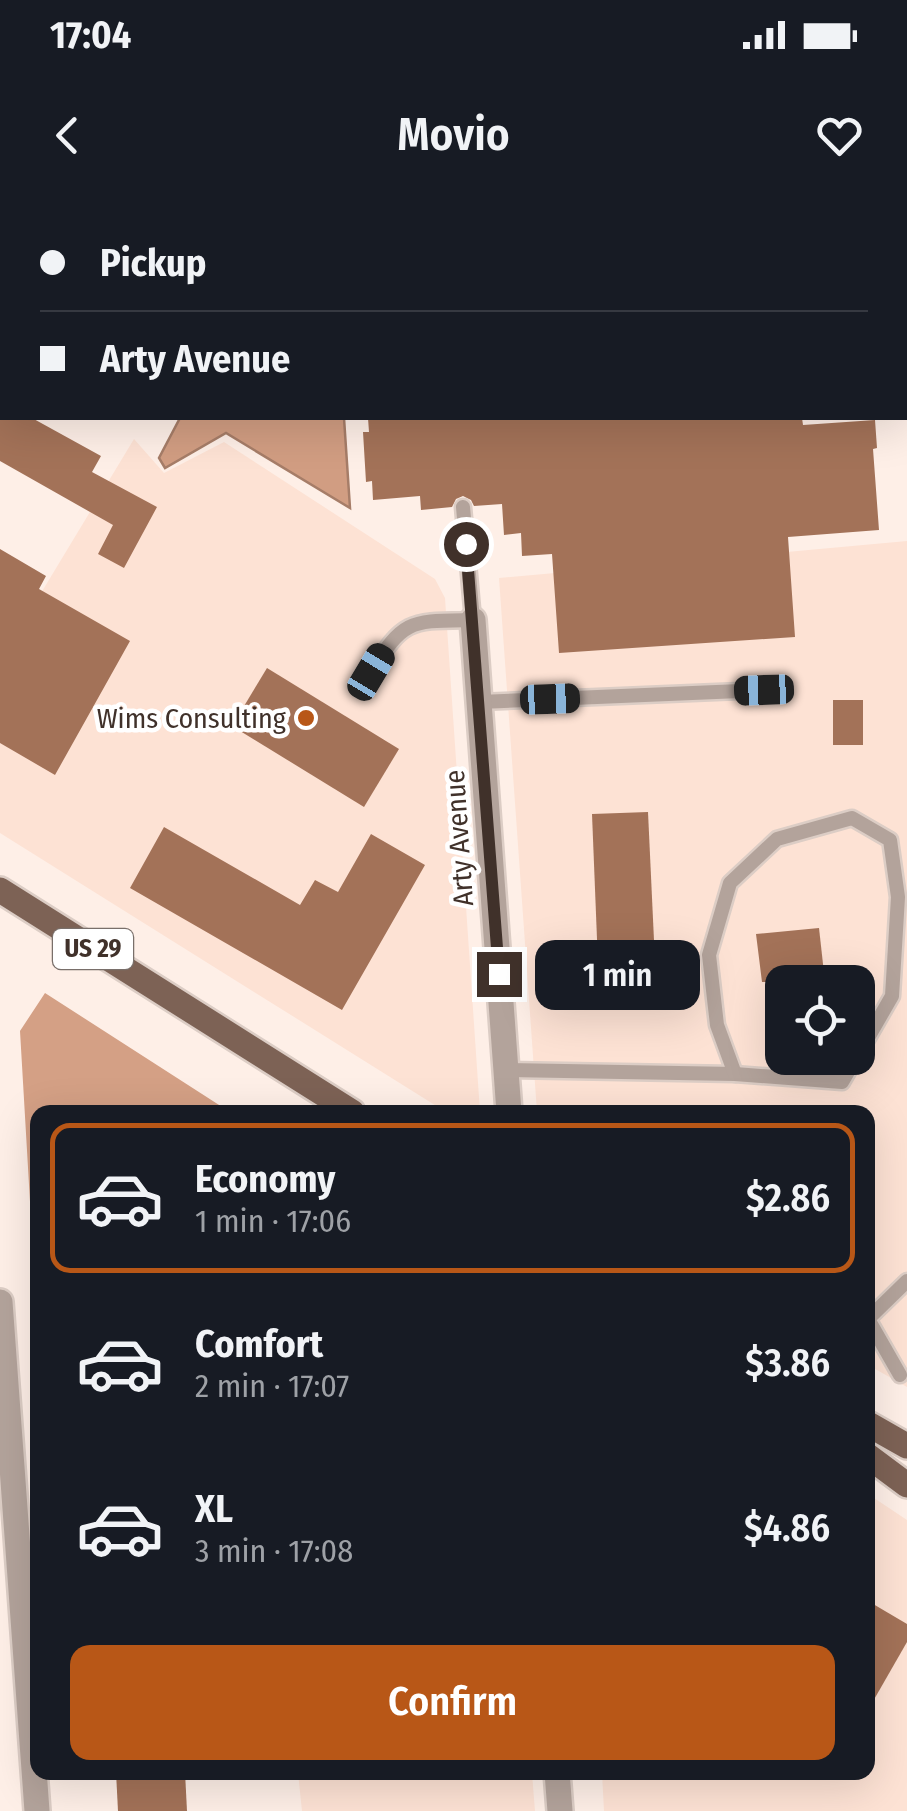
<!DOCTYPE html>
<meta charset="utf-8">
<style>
:root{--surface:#171b24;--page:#20242c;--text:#f1f3f6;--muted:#9ea1a6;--line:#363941;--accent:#b85717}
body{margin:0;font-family:"Fira Sans Condensed",sans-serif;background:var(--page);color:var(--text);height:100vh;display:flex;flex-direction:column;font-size:38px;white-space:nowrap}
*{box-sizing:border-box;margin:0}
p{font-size:32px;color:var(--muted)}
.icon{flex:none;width:55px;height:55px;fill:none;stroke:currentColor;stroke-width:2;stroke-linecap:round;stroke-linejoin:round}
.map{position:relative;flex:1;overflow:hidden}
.sheet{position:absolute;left:30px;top:905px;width:845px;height:675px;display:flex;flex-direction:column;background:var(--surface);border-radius:20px;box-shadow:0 10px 40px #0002}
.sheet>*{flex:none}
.hud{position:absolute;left:0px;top:0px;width:908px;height:220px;box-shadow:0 10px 40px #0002;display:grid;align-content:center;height:220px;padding:0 40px;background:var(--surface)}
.fabs{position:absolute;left:765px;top:765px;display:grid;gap:20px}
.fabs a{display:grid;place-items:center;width:110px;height:110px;border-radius:20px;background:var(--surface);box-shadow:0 10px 40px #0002;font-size:50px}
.end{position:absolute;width:45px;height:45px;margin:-22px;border:12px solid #40312a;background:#fff;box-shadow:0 0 0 5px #fff}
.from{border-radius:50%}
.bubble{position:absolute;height:70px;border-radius:20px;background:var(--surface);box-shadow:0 10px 40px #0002;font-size:32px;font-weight:600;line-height:70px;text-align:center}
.car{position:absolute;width:30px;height:60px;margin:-30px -15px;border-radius:12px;box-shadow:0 0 8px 2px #0007;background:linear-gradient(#222 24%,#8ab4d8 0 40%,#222 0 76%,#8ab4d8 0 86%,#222 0)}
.hud b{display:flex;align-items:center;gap:35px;height:95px;font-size:38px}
.hud b+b{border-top:2px solid var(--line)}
.hud i{width:25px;height:25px;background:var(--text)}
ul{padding:18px 0 0;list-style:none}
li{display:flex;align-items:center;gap:30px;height:150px;margin:0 20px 15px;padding:0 20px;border:5px solid transparent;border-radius:20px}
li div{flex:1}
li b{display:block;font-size:38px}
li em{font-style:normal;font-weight:600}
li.selected{border-color:var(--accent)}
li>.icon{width:90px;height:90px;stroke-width:1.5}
.primary-button{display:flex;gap:20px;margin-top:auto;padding:20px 40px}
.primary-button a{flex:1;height:115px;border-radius:20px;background:var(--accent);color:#fff;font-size:40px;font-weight:600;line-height:115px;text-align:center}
.status{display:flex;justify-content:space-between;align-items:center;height:70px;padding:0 50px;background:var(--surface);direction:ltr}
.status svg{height:28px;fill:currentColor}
header{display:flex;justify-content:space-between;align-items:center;height:130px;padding:0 40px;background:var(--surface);font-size:45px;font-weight:600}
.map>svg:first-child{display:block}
.built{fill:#fde2d4;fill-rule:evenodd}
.forest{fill:#d4a085}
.water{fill:#d19d82;stroke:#a67d68;stroke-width:2.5}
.building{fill:#a37258}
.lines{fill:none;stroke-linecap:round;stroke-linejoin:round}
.service-casing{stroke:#dccdc5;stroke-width:19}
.minor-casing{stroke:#dccdc5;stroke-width:30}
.primary-casing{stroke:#dccdc5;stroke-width:30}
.service{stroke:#b3a39b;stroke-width:14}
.minor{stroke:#b3a39b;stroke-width:25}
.primary{stroke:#7d6255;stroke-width:25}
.route{stroke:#40312a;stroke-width:12}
.poi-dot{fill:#b85717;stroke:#fff;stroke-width:4}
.labels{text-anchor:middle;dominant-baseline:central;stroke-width:9;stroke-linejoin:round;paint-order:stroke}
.shield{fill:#fff;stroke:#796f6a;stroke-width:2.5}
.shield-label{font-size:25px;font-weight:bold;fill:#40312a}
.poi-label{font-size:28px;fill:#40312a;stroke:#fff;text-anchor:end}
.street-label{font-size:28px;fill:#40312a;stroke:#fff}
</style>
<div class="status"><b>17:04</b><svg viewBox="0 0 49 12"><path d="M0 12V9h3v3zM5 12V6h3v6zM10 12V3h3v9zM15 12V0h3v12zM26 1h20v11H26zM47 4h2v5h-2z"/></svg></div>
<header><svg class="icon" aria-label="back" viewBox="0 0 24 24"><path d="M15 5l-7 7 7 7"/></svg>Movio<svg class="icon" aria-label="heart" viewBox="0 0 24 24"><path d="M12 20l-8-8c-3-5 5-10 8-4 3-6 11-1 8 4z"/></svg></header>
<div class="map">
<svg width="907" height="1611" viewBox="0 0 907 1611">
<rect width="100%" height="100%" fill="#feefe7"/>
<g class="built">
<polygon points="134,239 164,273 224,242 435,379 445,398 480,912 446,912 0,633 0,461"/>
<path d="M907 341V1187L868 1165V912H537L499 378ZM782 782H858V858H782Z"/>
<polygon points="868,1294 907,1320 907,1611 604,1611 602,1573 868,1572"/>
<polygon points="298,1573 532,1573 535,1611 302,1611"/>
</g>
<polygon class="forest" points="45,793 230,912 38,912 38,1053 33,1053 20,831"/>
<polygon class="water" points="180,218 344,218 350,308 226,233 165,268 159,258"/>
<g class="building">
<polygon points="0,218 32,218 101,256 92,272 157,307 124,368 98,354 113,325 0,261"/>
<polygon points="368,218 802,218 803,225 875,220 877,248 873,249 879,330 788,337 795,437 559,453 552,354 522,356 521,333 504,335 502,304 474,306 471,300 463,296 456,299 452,307 421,310 420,296 373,300 372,281 366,282 363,232 369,232"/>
<polygon points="0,349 46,376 39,389 130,441 55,575 0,543"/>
<polygon points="267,468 399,549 364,607 232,526"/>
<rect x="833" y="500" width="30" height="45"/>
<polygon points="648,612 655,762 598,764 592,614"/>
<polygon points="164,627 300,705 315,680 338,692 371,634 425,665 342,810 130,688"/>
<polygon points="819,728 825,782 762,782 756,734"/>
<polygon points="868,1401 907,1424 907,1442 868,1510"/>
<polygon points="116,1572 185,1572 187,1611 118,1611"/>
</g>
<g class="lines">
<defs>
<g id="service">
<polyline points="905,184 907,183"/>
<path d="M371 472C404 418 411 421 473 420L463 307"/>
<polyline points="480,502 764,490"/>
<polyline points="506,870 735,874 842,882 856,858"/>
<polyline points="735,874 717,825 709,755 730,683 777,639 852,618 890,640 898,697 892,796 858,855"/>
<polyline points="868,1119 900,1175"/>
<polyline points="868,1119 907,1081"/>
</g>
<g id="minor">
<polyline points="473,420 509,912"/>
<polyline points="0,1102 37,1611"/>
<polyline points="557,1572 560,1611"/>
</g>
<g id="primary">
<polyline points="0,690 352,912"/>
<polyline points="868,1224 907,1246"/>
<polyline points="868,1256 907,1285"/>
</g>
</defs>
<use href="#service" class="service-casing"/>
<use href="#minor" class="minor-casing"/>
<use href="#primary" class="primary-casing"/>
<use href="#service" class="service"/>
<use href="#minor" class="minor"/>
<use href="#primary" class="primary"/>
</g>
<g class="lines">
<polyline class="route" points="466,344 499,774"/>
</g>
<circle class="poi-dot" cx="306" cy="518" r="10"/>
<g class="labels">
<rect class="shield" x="53" y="729" width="80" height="40" rx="8"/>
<g class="shield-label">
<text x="93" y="749">US 29</text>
</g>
<g class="poi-label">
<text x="286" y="518">Wims Consulting</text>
</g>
<g class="street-label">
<text transform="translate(459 638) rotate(-94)">Arty Avenue</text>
</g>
</g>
</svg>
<div class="fabs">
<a><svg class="icon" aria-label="locate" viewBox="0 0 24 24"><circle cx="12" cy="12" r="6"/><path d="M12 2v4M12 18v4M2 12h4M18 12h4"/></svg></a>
</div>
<i class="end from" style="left:466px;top:344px"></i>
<i class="end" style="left:499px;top:774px"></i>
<div class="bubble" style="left:535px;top:740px;width:165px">1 min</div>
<i class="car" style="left:371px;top:472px;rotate:31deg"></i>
<i class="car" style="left:764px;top:490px;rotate:268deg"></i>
<i class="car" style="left:550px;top:499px;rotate:88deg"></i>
<div class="hud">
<b><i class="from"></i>Pickup</b>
<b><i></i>Arty Avenue</b>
</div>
<section class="sheet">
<ul>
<li class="selected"><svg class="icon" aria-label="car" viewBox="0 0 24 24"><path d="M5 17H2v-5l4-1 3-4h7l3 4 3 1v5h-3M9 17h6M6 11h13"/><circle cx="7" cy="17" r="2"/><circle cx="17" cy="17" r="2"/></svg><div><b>Economy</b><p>1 min · 17:06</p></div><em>$2.86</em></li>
<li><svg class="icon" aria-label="car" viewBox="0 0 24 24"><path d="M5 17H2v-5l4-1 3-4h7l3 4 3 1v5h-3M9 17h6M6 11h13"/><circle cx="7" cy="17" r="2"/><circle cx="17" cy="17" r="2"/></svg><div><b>Comfort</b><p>2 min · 17:07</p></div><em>$3.86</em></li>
<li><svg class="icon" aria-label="car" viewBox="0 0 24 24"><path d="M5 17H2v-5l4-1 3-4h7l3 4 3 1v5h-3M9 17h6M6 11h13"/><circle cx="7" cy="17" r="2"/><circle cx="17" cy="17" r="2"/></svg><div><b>XL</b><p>3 min · 17:08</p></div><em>$4.86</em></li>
</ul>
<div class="primary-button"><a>Confirm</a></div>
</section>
</div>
